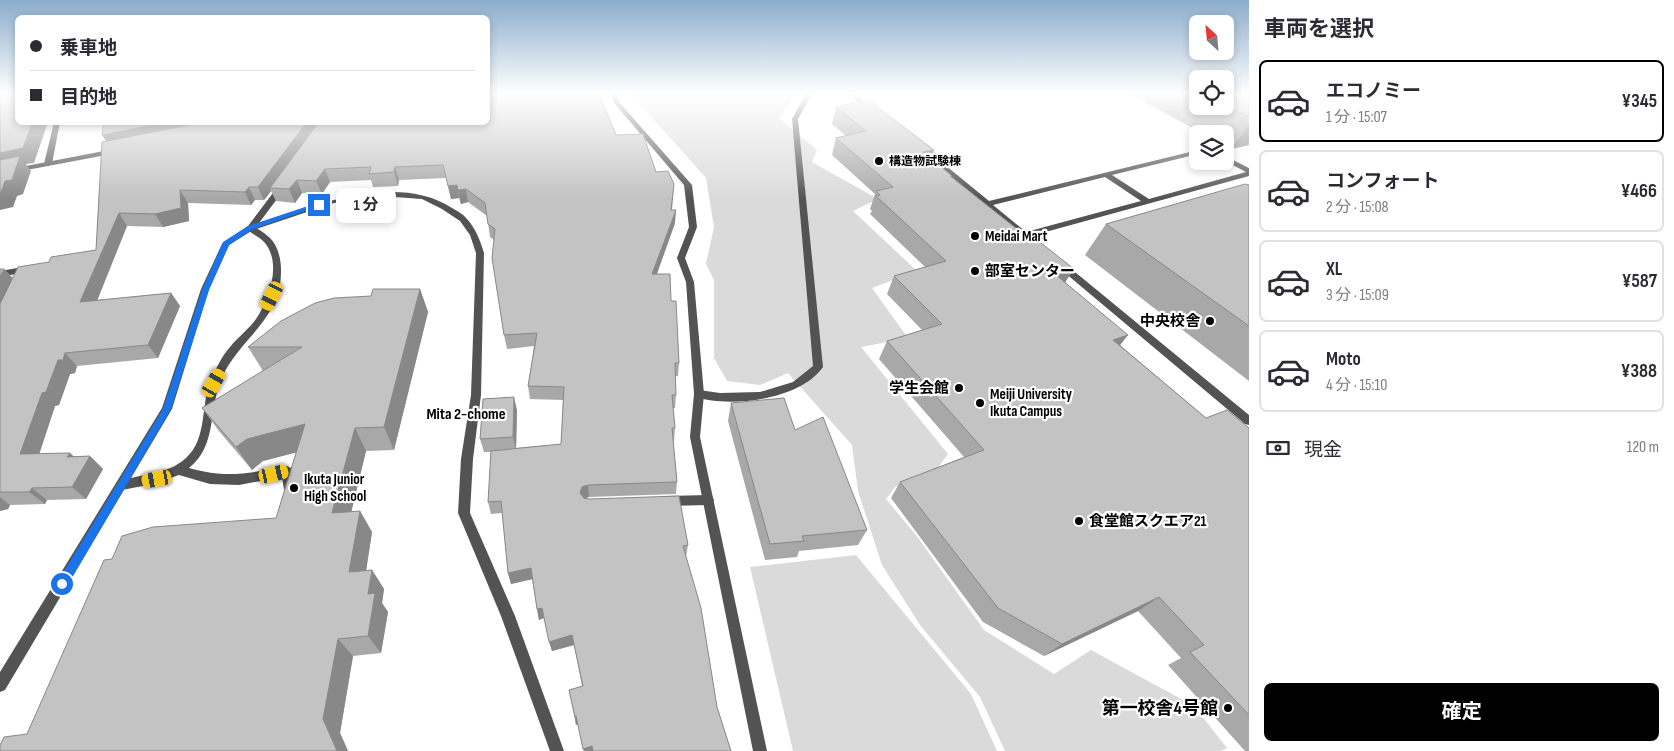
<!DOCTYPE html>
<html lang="ja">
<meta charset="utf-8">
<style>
:root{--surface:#fff;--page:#f7f7f7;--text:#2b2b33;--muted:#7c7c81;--line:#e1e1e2;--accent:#000}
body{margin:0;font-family:"Sofia Sans Condensed","Noto Sans JP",sans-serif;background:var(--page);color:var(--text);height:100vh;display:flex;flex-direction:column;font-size:19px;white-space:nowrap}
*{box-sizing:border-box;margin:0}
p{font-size:16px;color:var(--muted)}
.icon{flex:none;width:28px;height:28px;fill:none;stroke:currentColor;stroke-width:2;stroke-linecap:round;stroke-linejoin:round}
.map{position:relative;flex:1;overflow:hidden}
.panel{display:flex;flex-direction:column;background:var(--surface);width:425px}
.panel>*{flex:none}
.banner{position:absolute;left:15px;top:15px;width:475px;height:110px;border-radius:8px;box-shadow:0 2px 8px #0003;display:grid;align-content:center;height:110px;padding:0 15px;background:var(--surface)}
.needle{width:32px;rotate:334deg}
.tools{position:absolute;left:1189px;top:15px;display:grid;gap:10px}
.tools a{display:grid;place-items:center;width:45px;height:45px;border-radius:8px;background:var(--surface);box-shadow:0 2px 8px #0003;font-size:25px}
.end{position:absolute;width:22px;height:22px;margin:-11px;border:6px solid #1a73e8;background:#fff;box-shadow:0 0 0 2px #fff}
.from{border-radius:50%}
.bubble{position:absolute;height:35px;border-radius:8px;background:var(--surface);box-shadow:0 2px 8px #0003;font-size:16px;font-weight:700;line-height:35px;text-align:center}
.car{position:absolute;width:15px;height:30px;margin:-15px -8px;border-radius:6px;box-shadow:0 0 4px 1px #0007;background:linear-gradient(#f5c518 24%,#345 0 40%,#f5c518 0 76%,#345 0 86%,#f5c518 0)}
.banner b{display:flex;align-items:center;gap:18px;height:48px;font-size:19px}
.banner b+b{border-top:1px solid var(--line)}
.banner i{width:12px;height:12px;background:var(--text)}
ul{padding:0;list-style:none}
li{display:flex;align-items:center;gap:15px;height:82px;margin:0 10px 8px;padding:0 5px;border:2px solid var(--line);border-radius:8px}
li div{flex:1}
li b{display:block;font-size:19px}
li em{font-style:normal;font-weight:700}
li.active{border-color:var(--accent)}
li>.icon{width:45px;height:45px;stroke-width:1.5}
h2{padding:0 15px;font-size:22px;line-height:60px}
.pay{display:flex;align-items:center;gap:12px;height:55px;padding:0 15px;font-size:19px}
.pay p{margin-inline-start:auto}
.cta{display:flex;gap:10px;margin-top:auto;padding:10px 15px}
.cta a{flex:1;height:58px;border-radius:8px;background:var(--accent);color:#fff;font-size:20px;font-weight:700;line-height:58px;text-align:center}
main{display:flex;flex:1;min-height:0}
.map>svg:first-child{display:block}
.green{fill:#dadada}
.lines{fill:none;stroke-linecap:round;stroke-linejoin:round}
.lane{fill:#535353;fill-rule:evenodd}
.street{fill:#535353;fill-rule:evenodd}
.wall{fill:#a8a8a8}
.shaded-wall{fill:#888}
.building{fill:#c3c3c3;stroke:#888}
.route{fill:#1a73e8}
.poi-dot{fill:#000;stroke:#fff;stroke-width:2}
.labels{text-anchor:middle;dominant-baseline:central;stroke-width:4.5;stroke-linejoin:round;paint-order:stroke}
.far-poi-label{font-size:12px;font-weight:bold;fill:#000;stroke:#fff;text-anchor:start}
.poi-label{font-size:15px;font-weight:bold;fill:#000;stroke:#fff;text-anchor:start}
.neighbourhood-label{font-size:16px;font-weight:bold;fill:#000;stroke:#fff}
.near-poi-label{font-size:18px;font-weight:bold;fill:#000;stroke:#fff;text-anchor:end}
</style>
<main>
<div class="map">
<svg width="1249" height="751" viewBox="0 0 1249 751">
<rect width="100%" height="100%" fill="#fff"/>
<g class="green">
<polygon points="631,94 795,94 779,118 817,150 812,162 878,199 853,211 917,271 872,288 908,338 861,347 948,454 935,472 895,487 886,499 916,535 984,630 1054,674 1091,650 1194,706 1227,748 1221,751 1005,751 980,697 920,625 882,565 858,491 852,445 788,373 760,385 727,381 714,358 714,280 706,264 714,227 706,178"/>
<polygon points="856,555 971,694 997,751 793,751 750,567"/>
</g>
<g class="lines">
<g class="lane">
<path d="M806 94H812L798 119 823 367C800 400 731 408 695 397L694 394 695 391 699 390 720 393 760 392 793 382 813 366 792 119Z"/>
<polygon points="848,94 855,94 873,109 868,110"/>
<polygon points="54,122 60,122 52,164 48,166 44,164"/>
<path d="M917 147H923L989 201 1198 150V154L1112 175 1149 199 1246 172 1225 161V156L1249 168V176L1031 236 1045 247V251H1039L917 151ZM1105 177 1141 201 1026 232 993 205Z"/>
<path d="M247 226C255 225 264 233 270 238 278 246 281 259 281 270 282 319 240 338 222 377 208 408 218 445 189 468 228 479 249 473 287 466L291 468C294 475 296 488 293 496L289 497 285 496 282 477 239 485 210 484 179 475 153 484 122 490 118 488 116 485 118 482C141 473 166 476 186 458 208 438 200 405 211 380 216 368 222 356 230 347 238 337 249 329 256 319 269 300 282 264 265 243 261 238 253 234 247 230Z"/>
<polygon points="1061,262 1064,263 1249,415 1249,425 1245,424 1058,267 1057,265"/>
<polygon points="708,495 712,496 714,500 712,504 708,505 667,506 663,505 661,501 663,497 667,496"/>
</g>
<g class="street">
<polygon points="611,94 617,94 620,103 692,185 697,227 685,258 694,282 704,394 700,437 767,751 753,751 690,437 694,394 686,282 677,258 689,227 684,185 615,104"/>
<polygon points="114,149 118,151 117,153 0,175 0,171"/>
<path d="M279 185H282L286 187 259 223C314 205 398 172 452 208 457 211 463 214 467 219 476 229 480 240 484 253L481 395 473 459 470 513 515 616 564 751H550L501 616 458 513 461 459 471 395 476 253 470 235 460 221 442 209 422 199 395 197 366 198 334 203 253 230 229 245 209 289 172 409 5 690 0 692V672L162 408 201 289 222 244 248 226Z"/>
<polygon points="29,266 32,267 33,269 32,271 0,277 0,271"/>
</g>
</g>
<g class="wall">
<polygon points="1131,94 1198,94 1198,106 1225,106 1225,94 1249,94 1249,145 1231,149 1225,146 1225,134 1203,134"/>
<polygon points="600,95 616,135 656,172 674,184 672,210 675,223 657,274 671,301 679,363 678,376 675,376 676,395 675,408 673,408 675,428 674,441 673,441 677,482 676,494 589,497 586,498 688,545 686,557 717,707 731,751 584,751 578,724 576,725 569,690 582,686 574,645 552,651 544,618 539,620 537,609 532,579 511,584 508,573 502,513 491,514 488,502 491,452 484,452 480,439 517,410 516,448 561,444 563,400 530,399 528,386 534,346 507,349 504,335 494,240 490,237 487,216 468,202 461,204 459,198 451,199 446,178 399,180 398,186 373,187 371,180 330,182 322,194 302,193 295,203 276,201 271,191 264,200 255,200 251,205 188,203 189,221 163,227 127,226 97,300 171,293 180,306 158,358 77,366 75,373 70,374 59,405 55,406 39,454 70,453 74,457 90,456 103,469 86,499 47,500 45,504 10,505 8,509 0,511 0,269 4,269 13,278 49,262 96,250 107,141 102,135 488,122"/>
<polygon points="836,107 931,159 952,177 1031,240 1074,269 1065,282 1120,345 1206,418 1249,428 1249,751 1245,751 1168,665 1181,658 1138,611 1044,656 983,622 891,498 900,482 964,457 879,359 887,341 922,330 887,294 894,276 925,267 870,214 872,211 870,209 875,194 832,155 836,138 846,136 832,124"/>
<polygon points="1249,185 1249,381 1085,255 1106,224"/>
<polygon points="420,289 428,312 394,450 366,451 351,512 360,511 372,532 366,570 372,570 384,589 382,603 388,612 381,653 353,656 340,733 348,751 0,751 27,734 112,559 276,518 296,452 263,461 252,470 219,431 202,408 263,371 248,347 371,296"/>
<polygon points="731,403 795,430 867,530 858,545 799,551 797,557 765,560 728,421"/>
</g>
<g class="shaded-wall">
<polygon points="33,122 48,122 34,163 26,164 31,171 23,194 17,196 13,207 0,210 0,153"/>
<polygon points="168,122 242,122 111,148 102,135"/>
<polygon points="307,122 321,122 270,188 271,191 264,200 258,187"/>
<polygon points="1249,125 1249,145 1231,149"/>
<polygon points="934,150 928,167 923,152"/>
<polygon points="395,167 399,180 398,186 394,172"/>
<polygon points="325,169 330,182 322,194 316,181"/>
<polygon points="297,180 302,193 295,203 289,189"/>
<polygon points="457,185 459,198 451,199 448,186"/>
<polygon points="249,187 255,200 251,205 245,192"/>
<polygon points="466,189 468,202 461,204 458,190"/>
<polygon points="180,190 188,203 189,221 163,227 155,214"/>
<polygon points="676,210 675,223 652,287 652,274"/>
<polygon points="119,213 127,226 91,316 80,302"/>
<polygon points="4,269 16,282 0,316 0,277"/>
<polygon points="1074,269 1062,287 1056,275"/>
<polygon points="420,289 428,312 394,450 384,427"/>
<polygon points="171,293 180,306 158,358 148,345"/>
<polygon points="1128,335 1114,353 1113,340"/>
<polygon points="65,353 77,366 75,373 70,374 59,405 55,406 35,467 20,454 42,393 58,360"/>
<polygon points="514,397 517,410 516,450 513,437"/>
<polygon points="305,424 318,447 263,461 252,470 236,447 247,439"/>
<polygon points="355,428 366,451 346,534 332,513"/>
<polygon points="70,453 83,466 67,457"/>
<polygon points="90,456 103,469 86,499 72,487"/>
<polygon points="588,485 589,497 583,499 580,493 582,487"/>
<polygon points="32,488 47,500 45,504 29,492"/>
<polygon points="0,497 10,505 8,509 0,511"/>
<polygon points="360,511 372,532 363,591 349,572"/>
<polygon points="531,568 533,579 511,584 508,573"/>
<polygon points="372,570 384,589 382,603 388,612 381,653 368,636 368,594"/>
<polygon points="1159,597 1138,611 1044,656 1062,644"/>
<polygon points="542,608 544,618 539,620 537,609"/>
<polygon points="572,635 574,645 552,651 549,642"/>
<polygon points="338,639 353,656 340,733 348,751 337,751 323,719"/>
<polygon points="576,716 578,724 576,725 575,717"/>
<polygon points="592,746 593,751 584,751 583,749"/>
</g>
<g class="building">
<polygon points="0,94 18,94 18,122 33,122 23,148 0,153"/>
<polygon points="488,94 599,94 616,135 643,134 656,172 668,171 674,184 671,210 676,210 652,274 670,274 671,301 676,301 679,363 675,363 676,395 672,395 675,428 672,428 677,482 588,485 582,487 580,493 584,498 588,499 679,496 688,545 683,546 701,608 717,707 731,751 593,751 592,746 583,749 576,716 575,717 569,690 583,686 572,635 549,642 542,608 537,609 531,568 508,573 501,501 488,502 491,451 561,444 564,387 528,386 537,333 504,335 492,258 495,229 488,224 485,203 466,189 458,190 457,185 448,186 443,165 395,167 394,172 369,174 371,167 325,169 316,181 297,180 289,189 270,188 319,122 488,122"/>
<polygon points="1225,94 1249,94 1249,117 1225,105"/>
<polygon points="868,100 934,150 923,152 952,176 950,176 1031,240 1036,239 1074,269 1056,275 1128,335 1113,340 1206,418 1227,410 1249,428 1249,715 1190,652 1204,645 1159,597 1062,644 998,608 900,482 984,450 887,341 942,324 894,276 946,261 876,196 880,195 876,191 893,187 836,138 866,131 836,107"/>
<polygon points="105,122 168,122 102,135 103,127"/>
<polygon points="204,122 307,122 258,187 249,187 245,192 180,190 181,208 155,214 119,213 80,302 171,293 148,345 65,353 63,360 58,360 46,392 42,393 20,454 70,453 67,457 90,456 72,487 32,488 29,492 0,492 0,304 18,267 49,262 51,257 96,250 102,142"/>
<polygon points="20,156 12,180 5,181 1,192 0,193 0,160"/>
<polygon points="1245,184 1249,185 1249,326 1106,224"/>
<polygon points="0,269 4,269 0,277"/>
<polygon points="373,289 420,289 384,427 355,428 332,513 360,511 349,572 372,570 368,594 375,593 368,636 338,639 323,719 337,751 0,751 0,745 4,737 27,734 104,560 112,559 122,536 153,527 276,518 305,424 247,439 236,447 202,408 302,347 248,347 281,321 315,303 334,298 371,296"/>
<polygon points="514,397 513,437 480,439 483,399"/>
<polygon points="784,398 795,430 823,417 867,530 802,536 804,541 770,544 731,403"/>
</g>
<linearGradient id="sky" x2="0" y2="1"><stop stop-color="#8baccc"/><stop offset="0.47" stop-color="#fff"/><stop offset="1" stop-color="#fff" stop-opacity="0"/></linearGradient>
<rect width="1249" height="199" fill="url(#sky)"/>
<polygon class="route" points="317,203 322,205 253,229 229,245 209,290 171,409 66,588 58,588 57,584 58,581 163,409 202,290 223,242 248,226"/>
<g class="poi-dot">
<circle cx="879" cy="161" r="5"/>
<circle cx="975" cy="236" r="5"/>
<circle cx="975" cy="271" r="5"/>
<circle cx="1210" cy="321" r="5"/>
<circle cx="959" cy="388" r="5"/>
<circle cx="980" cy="403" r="5"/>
<circle cx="294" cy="488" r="5"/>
<circle cx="1079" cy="521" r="5"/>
<circle cx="1228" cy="708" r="5"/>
</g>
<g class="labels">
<g class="far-poi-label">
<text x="889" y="161">構造物試験棟</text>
</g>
<g class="poi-label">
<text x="985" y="236">Meidai Mart</text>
<text x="985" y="271">部室センター</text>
<text x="1200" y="321" text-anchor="end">中央校舎</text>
<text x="949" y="388" text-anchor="end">学生会館</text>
<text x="990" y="394">Meiji University<tspan x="990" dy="17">Ikuta Campus</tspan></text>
<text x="304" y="479">Ikuta Junior<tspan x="304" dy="17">High School</tspan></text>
<text x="1089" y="521">食堂館スクエア21</text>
</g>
<g class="neighbourhood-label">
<text x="466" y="414">Mita 2-chome</text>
</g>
<g class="near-poi-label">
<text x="1218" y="708">第一校舎4号館</text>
</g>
</g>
</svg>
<div class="tools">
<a><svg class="needle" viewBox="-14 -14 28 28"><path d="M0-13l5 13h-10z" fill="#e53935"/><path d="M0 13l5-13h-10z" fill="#7c7c81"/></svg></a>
<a><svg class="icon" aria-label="locate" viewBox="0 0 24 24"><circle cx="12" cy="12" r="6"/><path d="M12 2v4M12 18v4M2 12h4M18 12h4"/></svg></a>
<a><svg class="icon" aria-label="layers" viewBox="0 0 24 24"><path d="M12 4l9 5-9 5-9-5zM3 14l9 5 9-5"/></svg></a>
</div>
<i class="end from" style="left:62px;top:584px"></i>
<i class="end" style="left:319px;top:205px"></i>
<div class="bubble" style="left:336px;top:188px;width:60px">1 分</div>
<i class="car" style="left:272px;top:296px;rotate:207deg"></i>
<i class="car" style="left:214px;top:383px;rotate:30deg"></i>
<i class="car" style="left:274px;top:474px;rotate:77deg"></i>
<i class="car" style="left:157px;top:479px;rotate:260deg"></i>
<div class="banner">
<b><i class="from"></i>乗車地</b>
<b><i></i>目的地</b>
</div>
</div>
<section class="panel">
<h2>車両を選択</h2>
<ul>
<li class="active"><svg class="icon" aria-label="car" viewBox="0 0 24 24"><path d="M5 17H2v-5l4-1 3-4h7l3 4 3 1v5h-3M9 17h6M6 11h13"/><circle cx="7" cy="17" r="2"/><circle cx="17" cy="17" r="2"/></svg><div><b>エコノミー</b><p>1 分 · 15:07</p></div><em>¥345</em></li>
<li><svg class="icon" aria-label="car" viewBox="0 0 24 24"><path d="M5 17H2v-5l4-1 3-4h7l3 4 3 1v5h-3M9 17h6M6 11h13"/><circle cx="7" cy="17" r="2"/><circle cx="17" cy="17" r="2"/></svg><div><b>コンフォート</b><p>2 分 · 15:08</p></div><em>¥466</em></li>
<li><svg class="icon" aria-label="car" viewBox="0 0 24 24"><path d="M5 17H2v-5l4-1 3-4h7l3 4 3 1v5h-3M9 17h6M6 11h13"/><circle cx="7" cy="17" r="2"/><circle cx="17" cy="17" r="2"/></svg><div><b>XL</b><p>3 分 · 15:09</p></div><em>¥587</em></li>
<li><svg class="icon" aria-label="car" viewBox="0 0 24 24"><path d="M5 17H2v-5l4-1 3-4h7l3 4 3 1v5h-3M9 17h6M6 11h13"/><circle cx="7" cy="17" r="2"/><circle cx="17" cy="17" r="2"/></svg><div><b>Moto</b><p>4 分 · 15:10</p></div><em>¥388</em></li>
</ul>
<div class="pay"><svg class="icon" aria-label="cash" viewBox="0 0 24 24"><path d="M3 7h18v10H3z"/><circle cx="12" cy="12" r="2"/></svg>現金<p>120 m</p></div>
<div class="cta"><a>確定</a></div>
</section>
</main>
